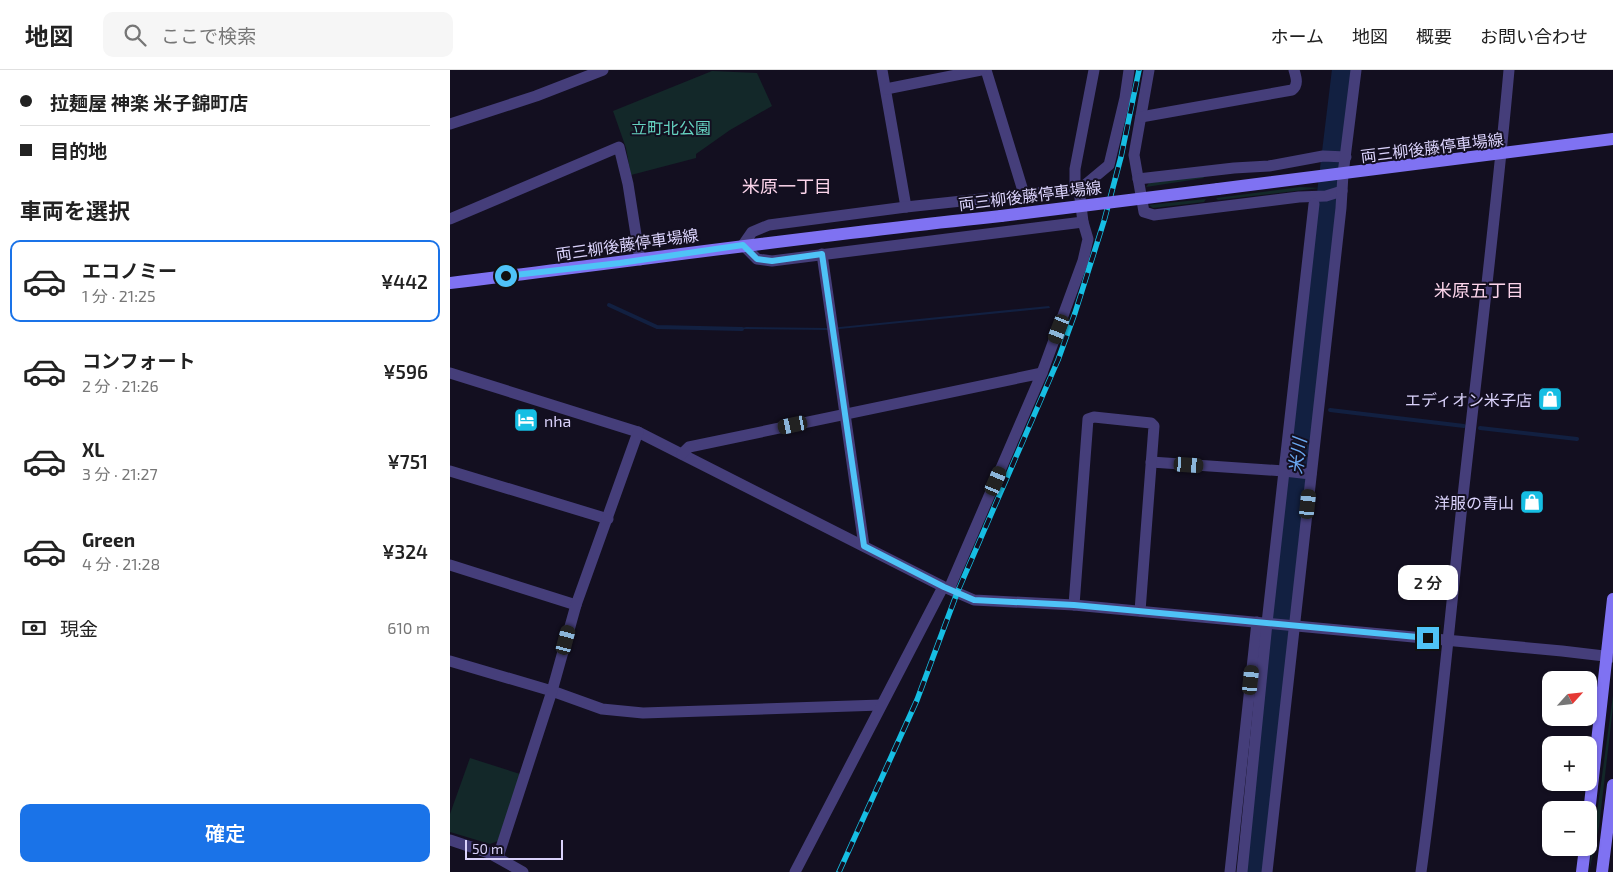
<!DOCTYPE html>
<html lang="ja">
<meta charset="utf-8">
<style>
:root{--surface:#fff;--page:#f6f6f6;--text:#222;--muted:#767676;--line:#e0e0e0;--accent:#1a73e8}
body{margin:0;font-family:"Exo 2","Noto Sans JP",sans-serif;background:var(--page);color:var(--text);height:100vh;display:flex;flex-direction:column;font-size:19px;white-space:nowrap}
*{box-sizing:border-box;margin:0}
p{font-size:16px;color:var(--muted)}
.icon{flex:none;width:28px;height:28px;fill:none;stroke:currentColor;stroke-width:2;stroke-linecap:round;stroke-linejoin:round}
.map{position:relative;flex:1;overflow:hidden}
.details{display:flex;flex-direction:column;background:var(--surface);width:450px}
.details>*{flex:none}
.banner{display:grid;align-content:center;height:110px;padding:0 20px;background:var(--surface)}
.needle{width:32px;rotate:63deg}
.tools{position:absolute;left:1092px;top:601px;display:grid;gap:10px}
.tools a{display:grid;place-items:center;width:55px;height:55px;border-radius:10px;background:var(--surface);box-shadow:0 1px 4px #0004;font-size:25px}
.scale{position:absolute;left:15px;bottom:12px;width:98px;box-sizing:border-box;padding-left:5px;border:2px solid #dad2fb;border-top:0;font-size:14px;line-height:18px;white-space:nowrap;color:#dad2fb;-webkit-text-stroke:4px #130f20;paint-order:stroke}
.end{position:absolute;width:22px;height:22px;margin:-11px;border:6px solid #4fc3f7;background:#111;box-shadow:0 0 0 2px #111}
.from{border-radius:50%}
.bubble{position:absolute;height:35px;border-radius:10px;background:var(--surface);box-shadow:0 1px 4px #0004;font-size:16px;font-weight:600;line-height:35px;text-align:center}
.car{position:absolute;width:15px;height:30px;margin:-15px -8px;border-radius:6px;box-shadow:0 0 4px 1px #0007;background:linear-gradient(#222 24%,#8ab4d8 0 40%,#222 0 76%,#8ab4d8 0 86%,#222 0)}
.banner b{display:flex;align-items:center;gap:18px;height:48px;font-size:19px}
.banner b+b{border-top:1px solid var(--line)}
.banner i{width:12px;height:12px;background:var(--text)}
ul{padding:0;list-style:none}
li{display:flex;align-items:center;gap:15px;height:82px;margin:0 10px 8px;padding:0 10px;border:2px solid transparent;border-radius:10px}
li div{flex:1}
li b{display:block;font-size:19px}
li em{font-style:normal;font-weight:600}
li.current{border-color:var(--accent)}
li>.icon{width:45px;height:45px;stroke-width:1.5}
h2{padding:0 20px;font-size:22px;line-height:60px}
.pay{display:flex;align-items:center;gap:12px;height:55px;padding:0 20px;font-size:19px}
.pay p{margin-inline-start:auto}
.cta{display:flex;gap:10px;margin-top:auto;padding:10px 20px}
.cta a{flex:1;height:58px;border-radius:10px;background:var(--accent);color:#fff;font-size:20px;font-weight:600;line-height:58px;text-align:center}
header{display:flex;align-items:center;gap:30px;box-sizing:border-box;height:70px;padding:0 25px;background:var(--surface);border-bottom:1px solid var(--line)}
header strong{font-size:24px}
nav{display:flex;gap:28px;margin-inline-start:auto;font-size:18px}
.search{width:350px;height:45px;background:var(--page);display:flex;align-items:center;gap:12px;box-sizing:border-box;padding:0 18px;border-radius:10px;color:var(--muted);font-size:19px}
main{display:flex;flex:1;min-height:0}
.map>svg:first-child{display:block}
.green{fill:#132829}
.water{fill:#122041}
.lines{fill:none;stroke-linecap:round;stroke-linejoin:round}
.stream{stroke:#122041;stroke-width:4}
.river{stroke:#122041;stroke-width:24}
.street{stroke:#453e7a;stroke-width:11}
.secondary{stroke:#7f72f2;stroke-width:12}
.rail-casing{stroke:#16bee3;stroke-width:5.5}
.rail{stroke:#130f20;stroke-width:4;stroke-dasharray:11;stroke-linecap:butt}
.secondary-bridge{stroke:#7f72f2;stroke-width:12}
.route{stroke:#4fc3f7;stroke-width:6}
.labels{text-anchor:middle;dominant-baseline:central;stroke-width:4;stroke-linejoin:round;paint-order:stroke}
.park-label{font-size:16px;fill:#65d3c0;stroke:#130f20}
.street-label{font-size:16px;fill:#dad2fb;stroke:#130f20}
.poi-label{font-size:16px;fill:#dad2fb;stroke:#130f20;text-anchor:end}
.neighbourhood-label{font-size:18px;fill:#fbd4ea;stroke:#130f20}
.water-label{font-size:18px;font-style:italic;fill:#6aa8f1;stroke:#130f20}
</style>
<header>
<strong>地図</strong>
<div class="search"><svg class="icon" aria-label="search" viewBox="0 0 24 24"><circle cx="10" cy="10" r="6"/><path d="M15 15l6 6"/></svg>ここで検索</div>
<nav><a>ホーム</a><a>地図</a><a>概要</a><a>お問い合わせ</a></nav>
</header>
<main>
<section class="details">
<div class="banner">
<b><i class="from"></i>拉麺屋 神楽 米子錦町店</b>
<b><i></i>目的地</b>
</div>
<h2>車両を選択</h2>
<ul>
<li class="current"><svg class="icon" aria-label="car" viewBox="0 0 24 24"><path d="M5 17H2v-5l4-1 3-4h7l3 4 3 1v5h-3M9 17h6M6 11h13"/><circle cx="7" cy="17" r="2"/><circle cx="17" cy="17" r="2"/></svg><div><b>エコノミー</b><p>1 分 · 21:25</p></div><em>¥442</em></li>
<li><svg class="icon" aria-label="car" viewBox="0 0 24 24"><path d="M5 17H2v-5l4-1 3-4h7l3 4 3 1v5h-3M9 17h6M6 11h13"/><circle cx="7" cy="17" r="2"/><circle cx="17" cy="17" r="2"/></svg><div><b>コンフォート</b><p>2 分 · 21:26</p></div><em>¥596</em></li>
<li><svg class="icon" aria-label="car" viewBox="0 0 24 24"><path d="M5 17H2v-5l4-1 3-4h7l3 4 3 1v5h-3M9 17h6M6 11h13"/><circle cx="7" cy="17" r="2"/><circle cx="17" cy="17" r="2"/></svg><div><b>XL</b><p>3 分 · 21:27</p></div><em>¥751</em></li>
<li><svg class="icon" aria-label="car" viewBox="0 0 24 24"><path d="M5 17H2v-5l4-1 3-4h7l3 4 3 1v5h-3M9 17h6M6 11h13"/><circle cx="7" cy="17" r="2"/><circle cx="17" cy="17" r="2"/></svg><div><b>Green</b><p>4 分 · 21:28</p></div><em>¥324</em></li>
</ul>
<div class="pay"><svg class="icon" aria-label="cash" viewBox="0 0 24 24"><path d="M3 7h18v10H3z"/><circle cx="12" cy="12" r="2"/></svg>現金<p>610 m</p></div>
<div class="cta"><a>確定</a></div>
</section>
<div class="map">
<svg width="1163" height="802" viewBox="0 0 1163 802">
<rect width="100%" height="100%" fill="#130f20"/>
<g class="green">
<polygon points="262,1 307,3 322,36 280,60 246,84 246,88 181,105 176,78 163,41"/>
<polygon points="753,106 754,108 696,117 699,113"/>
<polygon points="850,117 870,118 768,130 766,128"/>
<polygon points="756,129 754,132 703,138 699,135"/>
<polygon points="1163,625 1163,637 1149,757 1139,802"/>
<polygon points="20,688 70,704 48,771 40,774 0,762 0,744"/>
</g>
<polygon class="water" points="599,236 600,238 379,260 288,259 296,257 380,258"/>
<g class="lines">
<g class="stream">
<polyline points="159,235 207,257 292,259"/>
<polyline points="880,340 1014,356"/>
<polyline points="1030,358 1127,369"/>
</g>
<polyline class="river" points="802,802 837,470 894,0"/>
<g class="street">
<polyline points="432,0 456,137"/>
<polyline points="536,0 574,124"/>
<polyline points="699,0 684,85 694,142 704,145 849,127 876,126 892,121"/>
<polyline points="436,19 531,0"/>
<path d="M691 47 842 20C849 15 846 7 844 0"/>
<polyline points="0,54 86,26 153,0"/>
<polyline points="688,109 784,98 819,96 873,86 896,87"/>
<polyline points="625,119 456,137 319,155 302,162 293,175 307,189 322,191 633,152 629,120 625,119 625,99 644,0"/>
<polyline points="629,120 659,95 675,28 679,0"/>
<polyline points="0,149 169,77 178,114 190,190"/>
<polyline points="372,184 414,476"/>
<polyline points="0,303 188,362 494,517 524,530 624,535 1112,581 1163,587"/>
<polyline points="592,303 633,191 638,169 633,152"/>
<polyline points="232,384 239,377 592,303 499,519"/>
<polyline points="701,392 834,401 861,404"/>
<polyline points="0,401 158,449"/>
<polyline points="0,495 126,535"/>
<polyline points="624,535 638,349 644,347 701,353 704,356 690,541"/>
<polyline points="0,591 102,621 152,639 193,643 431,635"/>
<polyline points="0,770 39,783 73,802"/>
<polyline points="48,787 102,621 126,535 188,362"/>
<polyline points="345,802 493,517"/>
<polyline points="780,802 807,552"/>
<polyline points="792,802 817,553 864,134"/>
<polyline points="817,802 891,138 893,104 906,0"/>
<path d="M971 802C988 680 999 558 1012 435 1028 290 1046 145 1059 0"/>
</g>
<g class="secondary">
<polyline points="768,119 1163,69"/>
<path d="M0 213C184 191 367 165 551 146"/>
<polyline points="1139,743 1163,529"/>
<polyline points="1132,802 1135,778"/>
<polyline points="1152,802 1163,715"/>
</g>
<defs>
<polyline id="rail" points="389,802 467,630 507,523 608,290 625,243 654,151 671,87 689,0"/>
</defs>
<use href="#rail" class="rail-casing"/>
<use href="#rail" class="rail"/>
<polyline class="secondary-bridge" points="551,146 768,119"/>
</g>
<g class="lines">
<polyline class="route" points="56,206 170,193 293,175 307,189 322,191 372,184 414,476 494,517 524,530 624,535 978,568"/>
</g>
<defs>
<symbol id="shop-square" viewBox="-11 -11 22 22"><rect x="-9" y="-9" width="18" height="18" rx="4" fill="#16bee3" stroke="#130f20"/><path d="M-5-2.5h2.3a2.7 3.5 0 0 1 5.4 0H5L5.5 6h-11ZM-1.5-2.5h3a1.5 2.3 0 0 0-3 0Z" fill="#fff"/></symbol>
<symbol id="hotel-square" viewBox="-11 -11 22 22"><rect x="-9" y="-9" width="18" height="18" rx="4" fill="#16bee3" stroke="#130f20"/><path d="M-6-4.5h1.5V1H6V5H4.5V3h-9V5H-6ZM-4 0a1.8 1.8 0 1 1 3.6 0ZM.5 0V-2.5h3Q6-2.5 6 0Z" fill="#fff"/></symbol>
</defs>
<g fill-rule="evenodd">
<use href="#shop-square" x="1086" y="315" width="28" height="28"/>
<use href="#hotel-square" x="62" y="336" width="28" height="28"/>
<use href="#shop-square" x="1068" y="418" width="28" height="28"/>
</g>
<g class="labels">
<g class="park-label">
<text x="221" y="57">立町北公園</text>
</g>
<g class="street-label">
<text transform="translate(982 77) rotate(-7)">両三柳後藤停車場線</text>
<text transform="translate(580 125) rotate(-7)">両三柳後藤停車場線</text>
<text transform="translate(177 174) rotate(-8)">両三柳後藤停車場線</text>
</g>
<g class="poi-label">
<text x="1082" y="329">エディオン米子店</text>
<text x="94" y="350" text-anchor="start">nha</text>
<text x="1064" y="432">洋服の青山</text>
</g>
<g class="neighbourhood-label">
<text x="337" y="116">米原一丁目</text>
<text x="1029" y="220">米原五丁目</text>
</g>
<g class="water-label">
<text transform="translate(847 386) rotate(-83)">米川</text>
</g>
</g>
</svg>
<div class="tools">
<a><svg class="needle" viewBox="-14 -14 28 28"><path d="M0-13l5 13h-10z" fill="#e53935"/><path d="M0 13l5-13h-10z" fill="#767676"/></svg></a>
<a>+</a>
<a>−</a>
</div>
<div class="scale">50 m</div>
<i class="end from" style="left:56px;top:206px"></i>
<i class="end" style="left:978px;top:568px"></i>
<div class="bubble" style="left:948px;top:495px;width:60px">2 分</div>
<i class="car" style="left:609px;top:259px;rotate:201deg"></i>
<i class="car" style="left:343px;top:355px;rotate:258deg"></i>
<i class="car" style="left:739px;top:395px;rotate:94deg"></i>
<i class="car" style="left:546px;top:411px;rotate:23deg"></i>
<i class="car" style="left:858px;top:434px;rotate:6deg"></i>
<i class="car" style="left:116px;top:570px;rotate:15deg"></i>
<i class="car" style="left:801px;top:610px;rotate:6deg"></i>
</div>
</main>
